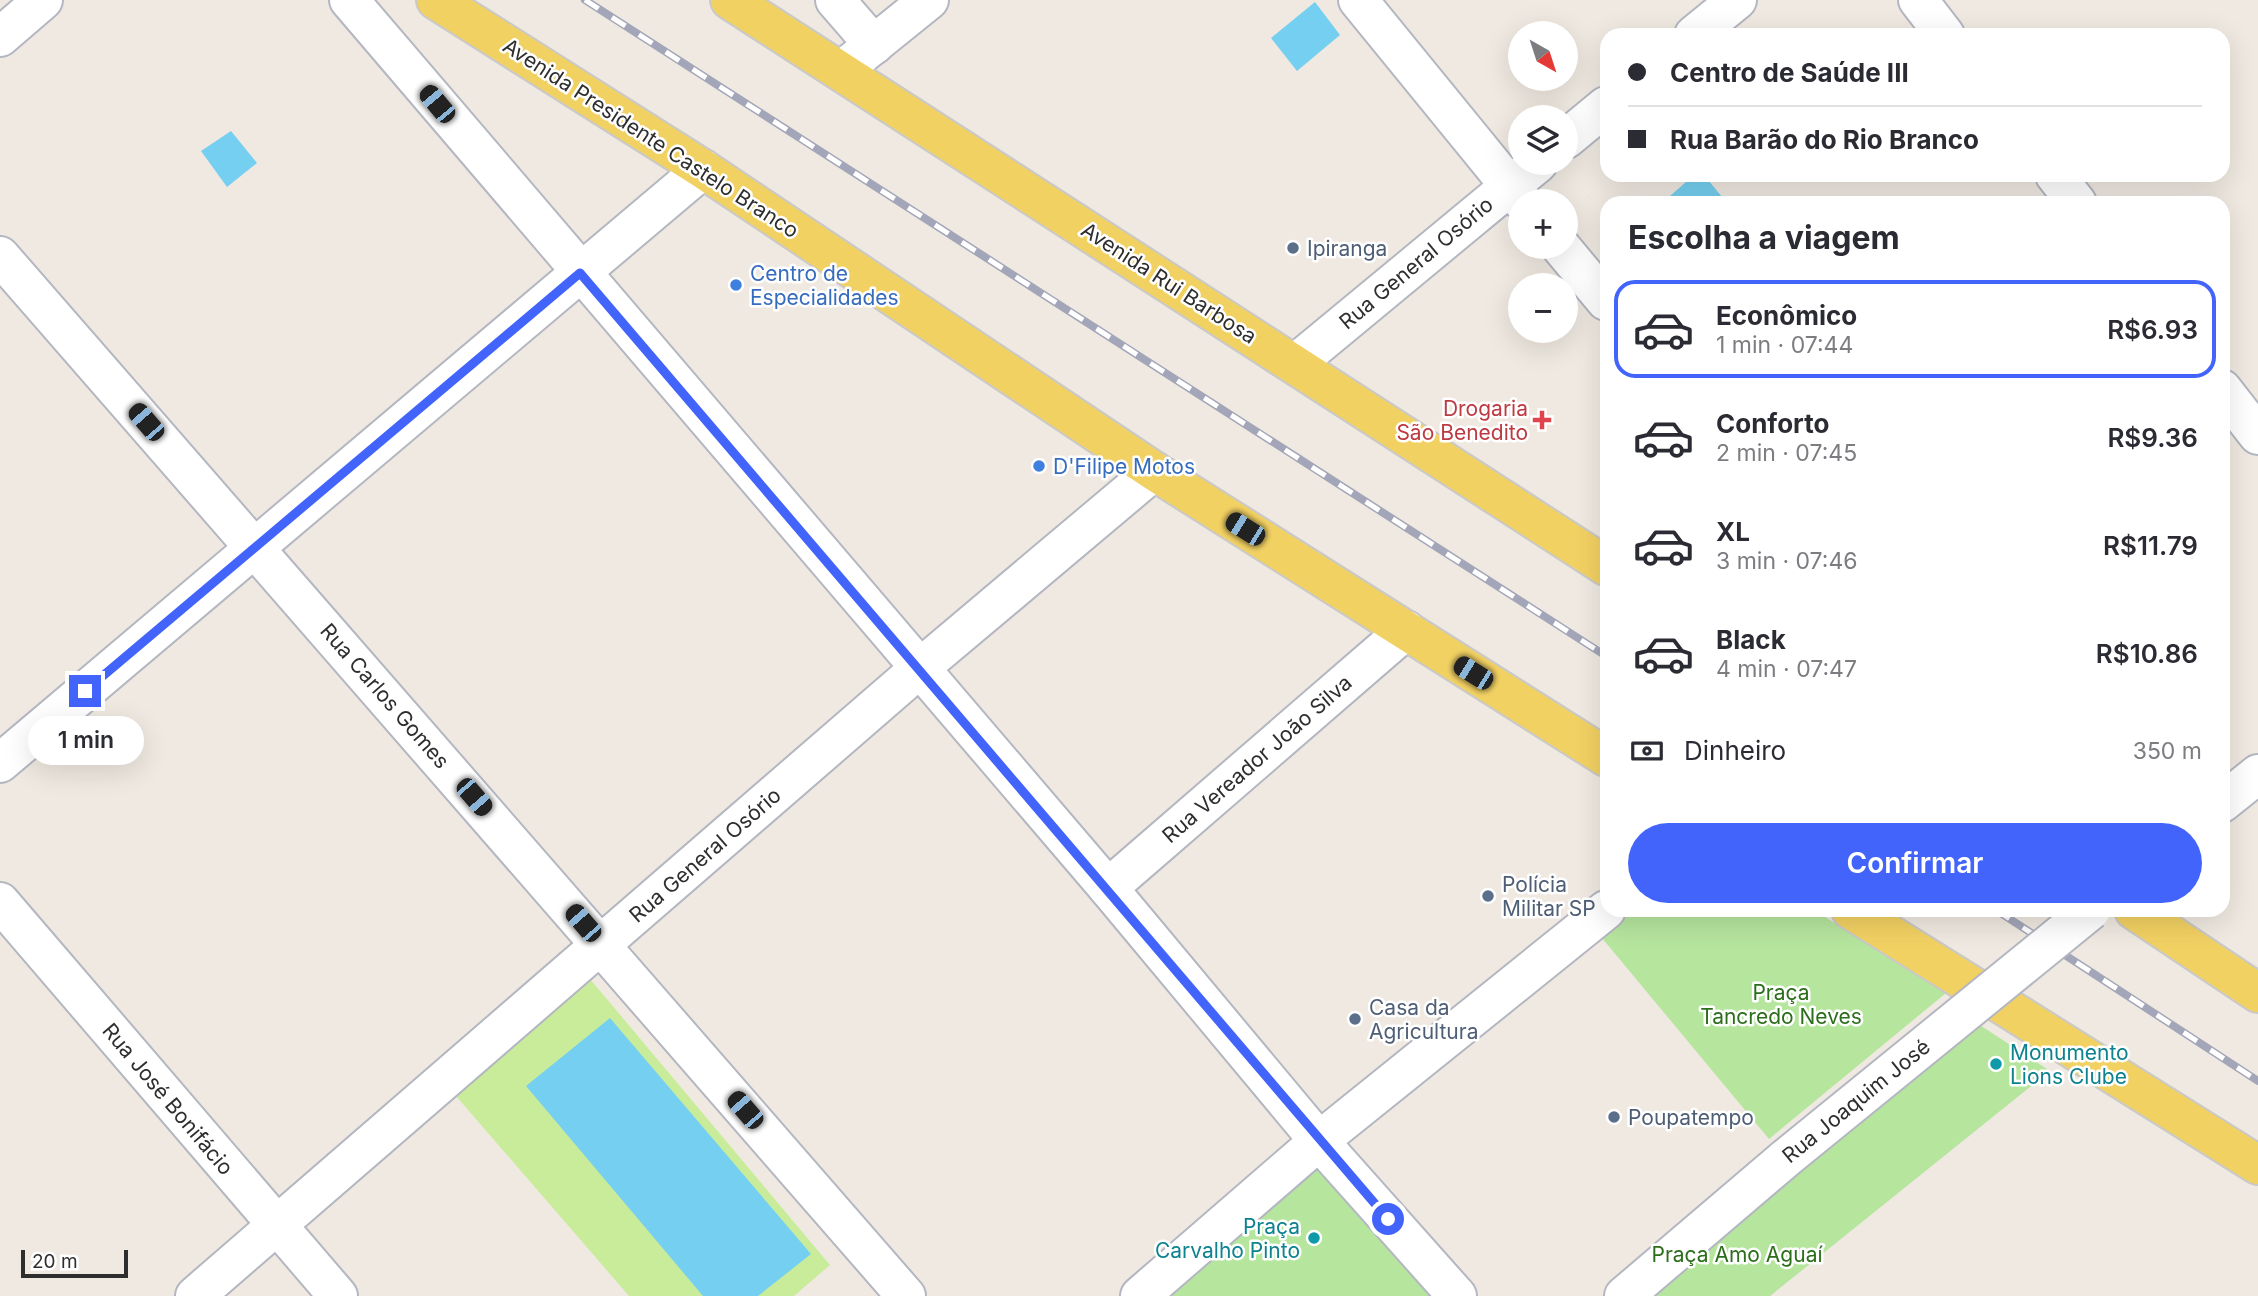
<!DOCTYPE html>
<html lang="pt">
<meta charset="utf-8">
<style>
:root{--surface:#fff;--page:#f2f2f3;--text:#2b2b33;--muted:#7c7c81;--line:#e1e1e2;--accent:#4264fb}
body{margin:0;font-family:Inter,sans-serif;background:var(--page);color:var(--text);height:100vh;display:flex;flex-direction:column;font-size:26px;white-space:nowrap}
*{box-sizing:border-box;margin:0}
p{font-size:23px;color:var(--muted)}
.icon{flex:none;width:38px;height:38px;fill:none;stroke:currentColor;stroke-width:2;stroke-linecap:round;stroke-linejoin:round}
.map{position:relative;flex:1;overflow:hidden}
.details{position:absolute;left:1600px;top:196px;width:630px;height:721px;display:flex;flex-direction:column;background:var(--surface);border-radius:21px;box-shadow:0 7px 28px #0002}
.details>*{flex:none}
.hud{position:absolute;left:1600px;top:28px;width:630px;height:154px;border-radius:21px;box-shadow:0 7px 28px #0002;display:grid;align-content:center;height:154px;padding:0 28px;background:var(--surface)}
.needle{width:46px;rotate:141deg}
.buttons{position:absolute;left:1508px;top:21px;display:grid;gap:14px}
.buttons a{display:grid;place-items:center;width:70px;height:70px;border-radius:50%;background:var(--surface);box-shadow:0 7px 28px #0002;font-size:35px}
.scale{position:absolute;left:21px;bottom:18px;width:107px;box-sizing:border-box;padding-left:7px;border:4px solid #2e2e2e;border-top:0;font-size:19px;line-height:24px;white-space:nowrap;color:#2e2e2e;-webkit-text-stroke:5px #fff;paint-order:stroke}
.end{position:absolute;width:32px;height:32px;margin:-16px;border:9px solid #4264fb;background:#fff;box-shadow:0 0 0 4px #fff}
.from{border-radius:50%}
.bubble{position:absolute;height:49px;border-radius:24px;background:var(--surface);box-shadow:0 7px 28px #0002;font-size:23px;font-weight:600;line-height:49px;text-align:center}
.car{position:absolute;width:21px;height:42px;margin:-21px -10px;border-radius:9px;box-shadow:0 0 5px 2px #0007;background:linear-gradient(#222 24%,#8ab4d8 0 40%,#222 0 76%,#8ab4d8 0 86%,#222 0)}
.hud b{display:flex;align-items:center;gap:24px;height:66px;font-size:26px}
.hud b+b{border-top:2px solid var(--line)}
.hud i{width:18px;height:18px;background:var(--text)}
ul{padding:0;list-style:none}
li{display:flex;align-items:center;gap:21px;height:98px;margin:0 14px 10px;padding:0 14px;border:4px solid transparent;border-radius:21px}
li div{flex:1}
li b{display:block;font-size:26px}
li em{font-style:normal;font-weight:600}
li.selected{border-color:var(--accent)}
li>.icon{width:63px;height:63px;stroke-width:1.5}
h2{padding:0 28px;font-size:32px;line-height:84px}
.pay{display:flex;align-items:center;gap:18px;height:77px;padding:0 28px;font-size:26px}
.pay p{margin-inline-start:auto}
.primary-button{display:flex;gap:14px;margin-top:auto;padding:14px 28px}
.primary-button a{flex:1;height:80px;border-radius:42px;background:var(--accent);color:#fff;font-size:28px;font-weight:600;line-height:80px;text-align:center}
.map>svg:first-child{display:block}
.green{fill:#b6e59e}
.pitch{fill:#c9ec9a}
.water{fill:#75cff0}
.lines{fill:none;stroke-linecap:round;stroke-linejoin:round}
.minor-casing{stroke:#b4b7c1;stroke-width:42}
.major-casing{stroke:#c9c9c9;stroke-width:42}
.minor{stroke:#fff;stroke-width:38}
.major{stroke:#f2d163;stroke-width:38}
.rail-casing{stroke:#a3a6b8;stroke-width:8}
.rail{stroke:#fff;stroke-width:5;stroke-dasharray:16;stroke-linecap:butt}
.minor-bridge-casing{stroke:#b4b7c1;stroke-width:42;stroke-linecap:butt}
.minor-bridge{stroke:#fff;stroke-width:38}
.route{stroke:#4264fb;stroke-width:9}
.service-dot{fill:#5c6f8a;stroke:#fff;stroke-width:2.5}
.shop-dot{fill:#3f7fe0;stroke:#fff;stroke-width:2.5}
.health-dot{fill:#e0444e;stroke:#fff;stroke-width:2.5}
.culture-dot{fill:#0f9aa8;stroke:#fff;stroke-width:2.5}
.labels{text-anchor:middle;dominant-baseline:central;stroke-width:5;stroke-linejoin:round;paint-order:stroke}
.street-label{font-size:21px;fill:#2e2e2e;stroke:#fff}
.service-label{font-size:21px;fill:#4e5e75;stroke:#fff;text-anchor:start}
.shop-label{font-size:21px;fill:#366cbe;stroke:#fff;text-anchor:start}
.health-label{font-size:21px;fill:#be3a42;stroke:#fff;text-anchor:end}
.park-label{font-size:21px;fill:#2c6e1b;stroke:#fff}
.culture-label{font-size:21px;fill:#0d838f;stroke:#fff;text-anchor:start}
</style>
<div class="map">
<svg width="2258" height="1296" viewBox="0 0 2258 1296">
<rect width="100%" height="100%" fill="#efe9e1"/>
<g class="green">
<polygon points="1626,910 1814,910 1946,993 1769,1139 1597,932"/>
<polygon points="1963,1014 2050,1071 1770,1296 1624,1296"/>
<polygon points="1319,1141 1457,1296 1140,1296"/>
</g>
<polygon class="pitch" points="590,979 830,1265 794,1296 629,1296 456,1096"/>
<g class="water">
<polygon points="1315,2 1340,35 1297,71 1271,38"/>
<polygon points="231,131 257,163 227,187 201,151"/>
<polygon points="1694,175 1704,175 1727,203 1662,203"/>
<polygon points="610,1018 811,1254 758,1296 703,1296 526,1086"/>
</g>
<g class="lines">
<defs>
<g id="minor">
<polyline points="349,0 1108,888 1319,1141 1457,1296"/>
<polyline points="835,0 874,45"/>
<polyline points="1358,0 1522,201"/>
<polyline points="1918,0 1945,35"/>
<polyline points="1694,35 1737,0"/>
<polyline points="0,37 43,0"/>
<polyline points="841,71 929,0"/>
<polyline points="1566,139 1606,106"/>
<polyline points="2055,175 2077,203"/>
<polyline points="1561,247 1606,301"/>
<polyline points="0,256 906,1296"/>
<polyline points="1295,364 1538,163"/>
<polyline points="2222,389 2258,435"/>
<polyline points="0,763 703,169"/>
<polyline points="2222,803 2258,774"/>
<polyline points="1108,888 1406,630"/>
<polyline points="0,902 338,1296"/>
<polyline points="195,1296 920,668 1154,471"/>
<polyline points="1140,1296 1319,1141 1606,910"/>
<polyline points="1624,1296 1786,1158"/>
</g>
<g id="major">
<polyline points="436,0 703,169 1154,471 1606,757"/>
<polyline points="730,0 1606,566"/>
<polyline points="1851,910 2258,1165"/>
<polyline points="2134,910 2258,993"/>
</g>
</defs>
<use href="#minor" class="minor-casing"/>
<use href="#major" class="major-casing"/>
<use href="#minor" class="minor"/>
<use href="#major" class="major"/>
<defs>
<g id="rail">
<polyline points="585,0 1606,656"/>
<polyline points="1996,910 2258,1081"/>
</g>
</defs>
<use href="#rail" class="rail-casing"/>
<use href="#rail" class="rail"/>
<defs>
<polyline id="minor-bridge" points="1786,1158 2091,910"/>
</defs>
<use href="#minor-bridge" class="minor-bridge-casing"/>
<use href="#minor-bridge" class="minor-bridge"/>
</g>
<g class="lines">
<polyline class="route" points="85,691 580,273 1388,1219"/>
</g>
<g class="service-dot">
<circle cx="1293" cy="248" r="7"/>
<circle cx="1488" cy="896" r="7"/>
<circle cx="1355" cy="1019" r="7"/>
<circle cx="1614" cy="1117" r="7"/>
</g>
<g class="shop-dot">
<circle cx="736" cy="285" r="7"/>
<circle cx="1039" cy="466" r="7"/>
</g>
<path class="health-dot" d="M1538.5 409.5h7v7h7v7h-7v7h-7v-7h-7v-7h7z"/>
<g class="culture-dot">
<circle cx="1996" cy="1064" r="7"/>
<circle cx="1314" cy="1238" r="7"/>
</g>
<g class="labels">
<g class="street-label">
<text transform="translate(651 138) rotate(33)">Avenida Presidente Castelo Branco</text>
<text transform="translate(1416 263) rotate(-40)">Rua General Osório</text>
<text transform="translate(1169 283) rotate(33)">Avenida Rui Barbosa</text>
<text transform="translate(385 696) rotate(49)">Rua Carlos Gomes</text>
<text transform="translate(1257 759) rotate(-41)">Rua Vereador João Silva</text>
<text transform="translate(705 855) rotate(-41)">Rua General Osório</text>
<text transform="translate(168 1099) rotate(50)">Rua José Bonifácio</text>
<text transform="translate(1856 1101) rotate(-39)">Rua Joaquim José</text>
</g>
<g class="service-label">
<text x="1307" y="248">Ipiranga</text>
<text x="1502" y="884">Polícia<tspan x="1502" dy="24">Militar SP</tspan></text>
<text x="1369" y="1007">Casa da<tspan x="1369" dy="24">Agricultura</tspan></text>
<text x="1628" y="1117">Poupatempo</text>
</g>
<g class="shop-label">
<text x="750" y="273">Centro de<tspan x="750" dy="24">Especialidades</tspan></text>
<text x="1053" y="466">D'Filipe Motos</text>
</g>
<g class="health-label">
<text x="1528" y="408">Drogaria<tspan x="1528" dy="24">São Benedito</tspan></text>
</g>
<g class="park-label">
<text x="1781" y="992">Praça<tspan x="1781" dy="24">Tancredo Neves</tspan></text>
<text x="1737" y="1254">Praça Amo Aguaí</text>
</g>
<g class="culture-label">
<text x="2010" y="1052">Monumento<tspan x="2010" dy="24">Lions Clube</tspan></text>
<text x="1300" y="1226" text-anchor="end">Praça<tspan x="1300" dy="24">Carvalho Pinto</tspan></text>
</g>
</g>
</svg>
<div class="buttons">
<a><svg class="needle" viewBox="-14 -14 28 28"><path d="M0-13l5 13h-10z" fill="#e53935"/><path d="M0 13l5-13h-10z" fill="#7c7c81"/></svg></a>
<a><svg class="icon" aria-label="layers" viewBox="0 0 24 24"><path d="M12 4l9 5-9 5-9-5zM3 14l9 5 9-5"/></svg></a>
<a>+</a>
<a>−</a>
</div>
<div class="scale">20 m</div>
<i class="end from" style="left:1388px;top:1219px"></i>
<i class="end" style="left:85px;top:691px"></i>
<div class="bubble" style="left:28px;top:716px;width:116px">1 min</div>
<i class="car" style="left:437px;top:104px;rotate:320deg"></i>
<i class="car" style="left:146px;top:422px;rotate:319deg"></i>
<i class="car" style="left:1245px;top:529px;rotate:302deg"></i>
<i class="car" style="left:1473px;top:673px;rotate:302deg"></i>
<i class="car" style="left:474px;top:797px;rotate:139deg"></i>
<i class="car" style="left:583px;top:923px;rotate:319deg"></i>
<i class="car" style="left:745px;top:1110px;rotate:319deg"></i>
<div class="hud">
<b><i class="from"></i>Centro de Saúde III</b>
<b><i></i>Rua Barão do Rio Branco</b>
</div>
<section class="details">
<h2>Escolha a viagem</h2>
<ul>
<li class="selected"><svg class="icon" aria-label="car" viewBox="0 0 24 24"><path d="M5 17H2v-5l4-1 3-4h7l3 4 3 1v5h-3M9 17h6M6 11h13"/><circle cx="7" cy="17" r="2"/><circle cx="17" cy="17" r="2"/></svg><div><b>Econômico</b><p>1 min · 07:44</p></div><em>R$6.93</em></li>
<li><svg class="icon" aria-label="car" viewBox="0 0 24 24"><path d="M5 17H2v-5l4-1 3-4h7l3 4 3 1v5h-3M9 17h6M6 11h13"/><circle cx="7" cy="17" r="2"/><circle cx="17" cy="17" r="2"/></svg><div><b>Conforto</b><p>2 min · 07:45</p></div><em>R$9.36</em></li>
<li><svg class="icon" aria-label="car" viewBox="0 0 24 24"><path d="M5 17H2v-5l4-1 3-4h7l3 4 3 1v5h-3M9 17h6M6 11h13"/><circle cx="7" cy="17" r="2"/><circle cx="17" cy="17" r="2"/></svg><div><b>XL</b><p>3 min · 07:46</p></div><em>R$11.79</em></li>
<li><svg class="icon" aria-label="car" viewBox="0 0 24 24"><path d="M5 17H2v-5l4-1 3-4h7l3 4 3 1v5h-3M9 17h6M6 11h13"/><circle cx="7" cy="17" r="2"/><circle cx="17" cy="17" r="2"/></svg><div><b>Black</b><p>4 min · 07:47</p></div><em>R$10.86</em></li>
</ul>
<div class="pay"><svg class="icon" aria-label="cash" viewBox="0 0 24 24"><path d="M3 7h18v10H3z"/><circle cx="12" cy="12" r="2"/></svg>Dinheiro<p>350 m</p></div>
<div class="primary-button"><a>Confirmar</a></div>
</section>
</div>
